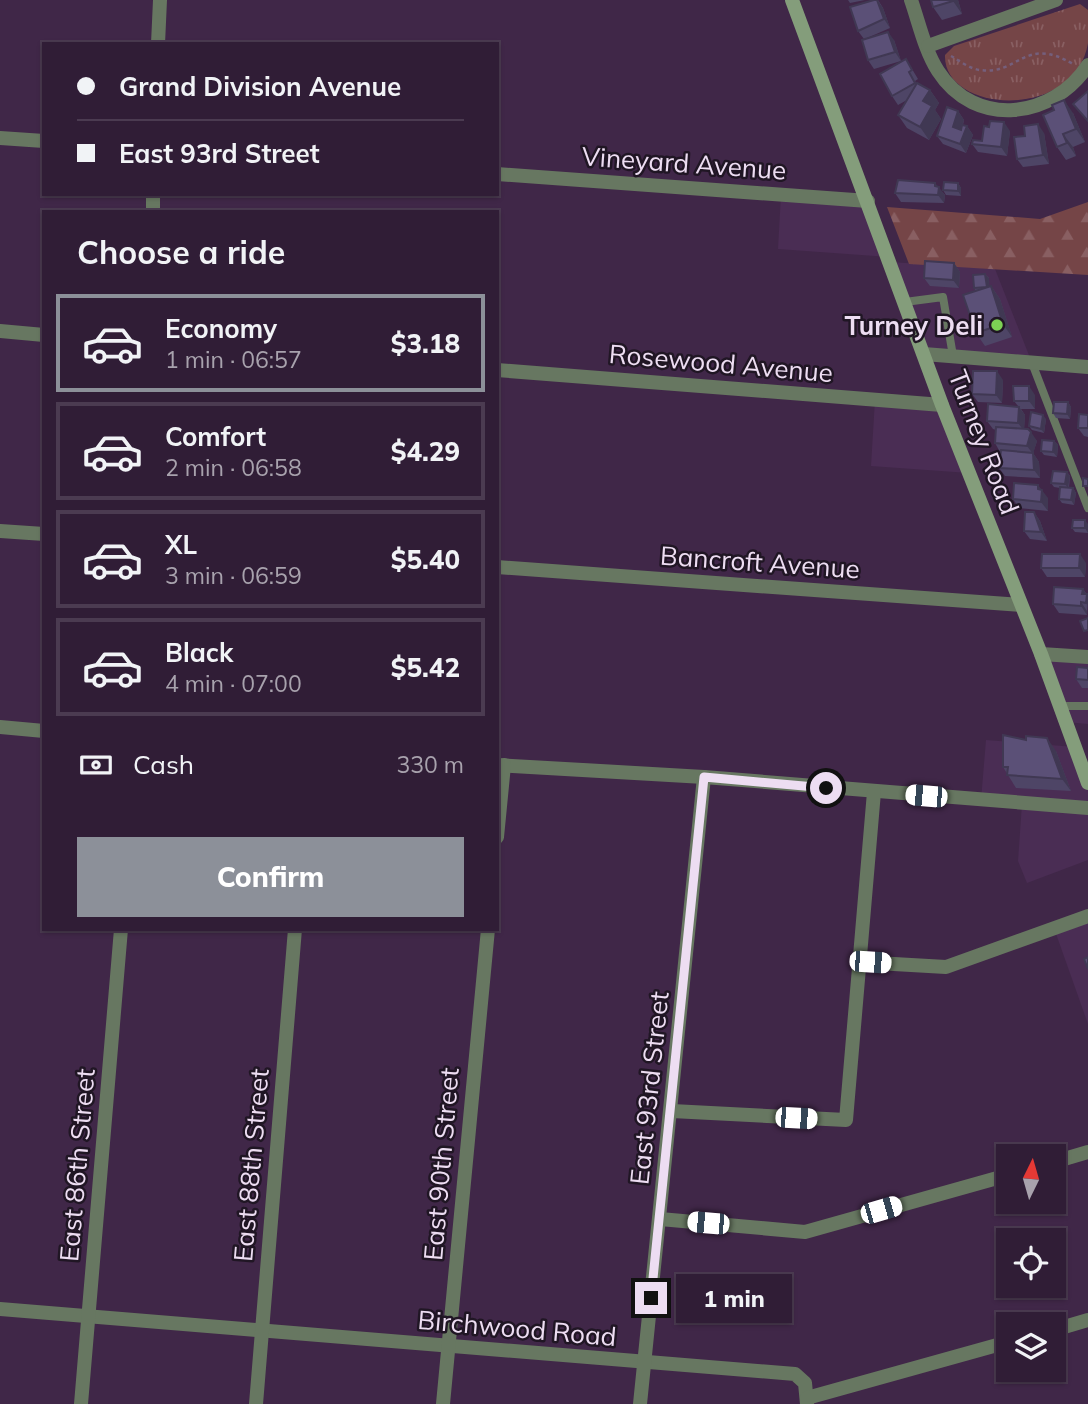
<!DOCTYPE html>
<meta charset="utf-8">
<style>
:root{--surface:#301d36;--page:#3c2a42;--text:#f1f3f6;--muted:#a8a2ad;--line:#4b3b51;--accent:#8c9099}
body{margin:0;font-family:Mulish,sans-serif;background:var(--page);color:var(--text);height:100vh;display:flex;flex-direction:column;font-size:26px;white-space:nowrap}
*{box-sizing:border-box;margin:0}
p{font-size:23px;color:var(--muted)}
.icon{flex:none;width:38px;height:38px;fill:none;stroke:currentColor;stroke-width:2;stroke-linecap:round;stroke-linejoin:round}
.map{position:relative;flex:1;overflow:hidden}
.details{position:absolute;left:42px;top:210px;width:457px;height:721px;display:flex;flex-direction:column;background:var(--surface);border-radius:0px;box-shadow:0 2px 5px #0004,0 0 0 2px var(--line)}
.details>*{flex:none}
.hud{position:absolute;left:42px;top:42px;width:457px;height:154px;border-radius:0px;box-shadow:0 2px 5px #0004,0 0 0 2px var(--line);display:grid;align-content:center;height:154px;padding:0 35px;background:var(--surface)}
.needle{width:46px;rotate:5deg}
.fabs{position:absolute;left:996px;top:1144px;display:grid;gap:14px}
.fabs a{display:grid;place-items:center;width:70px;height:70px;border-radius:0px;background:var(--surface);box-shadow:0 2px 5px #0004,0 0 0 2px var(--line);font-size:35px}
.end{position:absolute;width:32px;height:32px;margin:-16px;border:9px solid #edddf2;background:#111;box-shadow:0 0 0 4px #111}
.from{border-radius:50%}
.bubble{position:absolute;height:49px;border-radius:0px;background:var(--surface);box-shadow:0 2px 5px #0004,0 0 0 2px var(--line);font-size:23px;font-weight:800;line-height:49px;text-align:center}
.car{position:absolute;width:21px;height:42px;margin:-21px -10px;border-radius:9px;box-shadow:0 0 5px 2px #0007;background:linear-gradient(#fff 24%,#345 0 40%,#fff 0 76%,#345 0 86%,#fff 0)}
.hud b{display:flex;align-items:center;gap:24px;height:66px;font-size:26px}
.hud b+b{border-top:2px solid var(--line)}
.hud i{width:18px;height:18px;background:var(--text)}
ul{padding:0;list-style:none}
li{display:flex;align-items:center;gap:21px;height:98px;margin:0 14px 10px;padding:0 21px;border:4px solid var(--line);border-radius:0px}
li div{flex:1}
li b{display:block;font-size:26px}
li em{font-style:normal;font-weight:800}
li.current{border-color:var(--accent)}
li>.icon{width:63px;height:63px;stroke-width:1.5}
h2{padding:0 35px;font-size:32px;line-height:84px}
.pay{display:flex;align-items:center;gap:18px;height:77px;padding:0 35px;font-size:26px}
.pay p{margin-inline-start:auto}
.action{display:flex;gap:14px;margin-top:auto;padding:14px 35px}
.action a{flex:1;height:80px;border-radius:0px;background:var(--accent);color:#fff;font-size:28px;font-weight:800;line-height:80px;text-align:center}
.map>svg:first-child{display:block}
.built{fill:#4a2d54}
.grass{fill:url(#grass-tufts)}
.forest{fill:url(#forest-firs)}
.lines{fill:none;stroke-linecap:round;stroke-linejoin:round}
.path{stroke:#755f7c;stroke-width:2.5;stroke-dasharray:3.5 3.5;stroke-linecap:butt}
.lane{stroke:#677761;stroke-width:8}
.street{stroke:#677761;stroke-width:14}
.secondary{stroke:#849d7b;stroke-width:14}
.wall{fill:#4e4566}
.shaded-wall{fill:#403853}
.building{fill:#5b5077;stroke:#403853;stroke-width:2}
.route{stroke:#edddf2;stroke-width:9}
.poi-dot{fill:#7cd154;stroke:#201624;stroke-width:2.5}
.labels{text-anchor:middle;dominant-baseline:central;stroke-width:5;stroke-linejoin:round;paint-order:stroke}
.street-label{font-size:26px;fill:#edddf2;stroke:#201624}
.poi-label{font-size:26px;font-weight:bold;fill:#edddf2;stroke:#201624;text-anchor:end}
</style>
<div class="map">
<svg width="1088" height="1404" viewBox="0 0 1088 1404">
<defs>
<pattern id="grass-tufts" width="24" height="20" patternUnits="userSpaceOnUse" patternTransform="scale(1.75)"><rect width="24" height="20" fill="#754547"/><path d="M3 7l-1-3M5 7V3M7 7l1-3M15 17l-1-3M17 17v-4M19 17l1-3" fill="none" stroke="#895f62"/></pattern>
<pattern id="forest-firs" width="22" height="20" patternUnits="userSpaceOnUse" patternTransform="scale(1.75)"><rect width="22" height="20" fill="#754547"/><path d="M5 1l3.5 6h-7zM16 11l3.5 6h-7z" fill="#895f62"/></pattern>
</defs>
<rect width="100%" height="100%" fill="#402748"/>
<g class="built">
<polygon points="781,195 868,201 889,257 778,249"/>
<polygon points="891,262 995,269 1032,363 924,354"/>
<polygon points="875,400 942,405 969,473 871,466"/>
<polygon points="1041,654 1088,657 1088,724 1066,722"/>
<polygon points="986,740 1075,747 1088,783 1088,860 1027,883 1018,861 1022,804 981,800"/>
<polygon points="1088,916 1088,1024 1054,928"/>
</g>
<path class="grass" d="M1080 4 1088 10C1088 21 1088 33 1088 43 1075 121 943 114 945 55L954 46Z"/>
<polygon class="forest" points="1088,202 1088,275 909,264 887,207 1040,219"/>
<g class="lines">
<path class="path" d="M951 56C960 61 970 69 980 70 1018 76 1024 35 1073 64"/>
<g class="lane">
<polyline points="905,302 943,297 953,356"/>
<polyline points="1032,363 1088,508"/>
<polyline points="1060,706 1088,706"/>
</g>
<g class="street">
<path d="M911 0C919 23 925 51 938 71 975 129 1053 119 1088 65"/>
<polyline points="158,44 160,0"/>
<polyline points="928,46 1056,0"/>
<polyline points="0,138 44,141"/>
<polyline points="497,174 868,201"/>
<polyline points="153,212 153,194"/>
<polyline points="0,331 44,335"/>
<polyline points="924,354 1088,367"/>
<polyline points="497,370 942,405"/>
<polyline points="0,531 44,534"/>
<polyline points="497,567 1020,605"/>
<polyline points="1041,654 1088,657"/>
<polyline points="0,727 44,731"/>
<polyline points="497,765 704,777 1088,808"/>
<polyline points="497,837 504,765"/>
<polyline points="859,962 946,967 1088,916"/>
<polyline points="672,1111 846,1120 874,792"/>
<polyline points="1054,1162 1088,1152"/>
<polyline points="660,1219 805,1232 1008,1175"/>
<polyline points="0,1309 795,1374 805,1383 807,1404"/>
<polyline points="1054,1330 1088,1320"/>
<polyline points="807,1398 1008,1342"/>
<polyline points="81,1404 121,929"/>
<polyline points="256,1404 295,929"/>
<polyline points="443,1404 488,929"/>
<polyline points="640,1404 704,777"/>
</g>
<polyline class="secondary" points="792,0 942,405 1041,654 1088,783"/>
</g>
<g class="wall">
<polygon points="848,0 865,0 850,3"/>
<polygon points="878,0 883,8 890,28 867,38 894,40 901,61 874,69 868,60 864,39 858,31"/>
<polygon points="958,0 962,14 942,20 933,7"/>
<polygon points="906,59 918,79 915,81 916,83 930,90 939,103 935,110 941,119 929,140 907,128 898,115 907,100 898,105 892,96"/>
<polygon points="958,111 964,120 963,125 967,126 973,135 966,153 943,144 937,136"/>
<polygon points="1073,113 1085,142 1073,147 1076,156 1066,160 1057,147"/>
<polygon points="1010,131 1007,156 978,152 972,144 982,141"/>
<polygon points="1044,133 1049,164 1023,167 1017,159 1025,136"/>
<polygon points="958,183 961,188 961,196 946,195 943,190"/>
<polygon points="937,186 945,195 944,203 901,202 895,193"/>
<polygon points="954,263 960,272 959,288 930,286 924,278"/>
<polygon points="985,274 989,278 989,287 991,286 1000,299 1012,337 985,346 976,333 976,291 974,288"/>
<polygon points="1003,380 1002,403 978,402 972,394"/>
<polygon points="1035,395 1035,409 1021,409 1025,415 1024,429 1037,441 1033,453 1039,462 1040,478 1005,476 999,468 1000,452 995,443 996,430 993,429 987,421 1018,406 1014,401"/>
<polygon points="1068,402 1071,407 1070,419 1056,418 1053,413"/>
<polygon points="1088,415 1088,437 1084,436 1078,428"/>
<polygon points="1046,419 1044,433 1032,430 1029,426"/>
<polygon points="1054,441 1058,445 1057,457 1044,455 1041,451"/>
<polygon points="1067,472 1070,476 1069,488 1073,488 1076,493 1074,505 1062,503 1059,499 1060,488 1054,487 1051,483"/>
<polygon points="1048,498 1048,511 1019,508 1013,499"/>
<polygon points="1034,512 1040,521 1047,541 1030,539 1024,531"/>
<polygon points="1088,524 1088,533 1075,532 1072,528"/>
<polygon points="1086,563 1085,577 1047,577 1041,568"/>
<polygon points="1083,589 1088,596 1087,615 1059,613 1053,604"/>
<polygon points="1088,668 1088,688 1082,688 1076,679"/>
<polygon points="1056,751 1071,791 1016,788 1003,767"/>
</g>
<g class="shaded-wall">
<polygon points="877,0 883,8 890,28 884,19"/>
<polygon points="953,0 958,0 962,14 953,1"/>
<polygon points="888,32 894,40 901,61 895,52"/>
<polygon points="930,90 939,103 935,110 941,119 929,140 920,127 923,101"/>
<polygon points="1064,100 1073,113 1085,142 1076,129"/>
<polygon points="958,111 964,120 959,136 953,127"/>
<polygon points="1004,122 1010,131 1007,156 1001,147"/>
<polygon points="1038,124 1044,133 1049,164 1043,155"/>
<polygon points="967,126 973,135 966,153 960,144"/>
<polygon points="1063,134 1073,147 1076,156 1067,143"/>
<polygon points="935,183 945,195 944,203 938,195 935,186"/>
<polygon points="958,183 961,188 961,196 958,191"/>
<polygon points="954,263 960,272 959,288 953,280"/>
<polygon points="985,274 989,278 990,292 987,287"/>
<polygon points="991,286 1000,299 1012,337 1003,324"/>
<polygon points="997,371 1003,380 1002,403 996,395"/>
<polygon points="1029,386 1035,395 1035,409 1029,401"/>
<polygon points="1068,402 1071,407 1070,419 1067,414"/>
<polygon points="1019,407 1025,415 1024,431 1018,423"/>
<polygon points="1043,415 1046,419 1044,433 1041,429"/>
<polygon points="1031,432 1037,441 1033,454 1027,446"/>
<polygon points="1054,441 1058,445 1057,457 1053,452"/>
<polygon points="1033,453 1039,462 1040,478 1034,470"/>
<polygon points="1067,472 1070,476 1068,488 1065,484"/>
<polygon points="1038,485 1048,498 1048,511 1041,502 1038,489"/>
<polygon points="1073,488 1076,493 1074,505 1071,500"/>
<polygon points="1034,512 1040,521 1047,541 1041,532"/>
<polygon points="1085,520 1088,524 1088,533 1085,528"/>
<polygon points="1080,554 1086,563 1085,577 1079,568"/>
<polygon points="1083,589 1088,596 1088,606 1082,594"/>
<polygon points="1081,602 1087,611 1087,615 1081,606"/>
<polygon points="1047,738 1056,751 1071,791 1062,779"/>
</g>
<g class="building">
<polygon points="874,0 877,0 884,19 858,31 850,7"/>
<polygon points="931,0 953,0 953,1 933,7"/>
<polygon points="888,32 895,52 868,60 862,40"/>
<polygon points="906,59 912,70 909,72 915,83 892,96 880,74"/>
<polygon points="917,83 930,90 923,101 932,106 920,127 898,115"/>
<polygon points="1088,91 1088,121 1073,104"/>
<polygon points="1064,100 1076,129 1063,134 1067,143 1057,147 1043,115 1054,110 1052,105"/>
<polygon points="947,107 958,111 953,127 961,130 962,125 967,126 960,144 937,136"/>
<polygon points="990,121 1004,122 1001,147 972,144 973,140 982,141 984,126 989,127"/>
<polygon points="1038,124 1043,155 1017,159 1014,137 1025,136 1024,126"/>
<polygon points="898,180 935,183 935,186 939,187 938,195 895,193"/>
<polygon points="944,182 958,183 958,191 943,190"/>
<polygon points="925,261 954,263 953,280 924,278"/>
<polygon points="985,274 987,287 974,288 973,275"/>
<polygon points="991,286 1003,324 976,333 963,295"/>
<polygon points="973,371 997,371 996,395 972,394"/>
<polygon points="1013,386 1029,386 1029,401 1014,401"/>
<polygon points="1054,402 1068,402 1067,414 1053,413"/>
<polygon points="988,404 1019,407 1018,423 987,421"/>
<polygon points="1031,412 1043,415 1041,429 1029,426"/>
<polygon points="1079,414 1088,415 1088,428 1078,428"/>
<polygon points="996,427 1028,429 1031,432 1027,446 995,443"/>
<polygon points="1042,440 1054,441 1053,452 1041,451"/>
<polygon points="1001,450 1033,453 1034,470 999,468"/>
<polygon points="1053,471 1067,472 1065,484 1051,483"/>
<polygon points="1083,478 1088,479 1088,486 1083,486"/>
<polygon points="1014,483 1038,485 1038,489 1042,490 1041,502 1013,499"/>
<polygon points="1060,487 1073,488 1071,500 1059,499"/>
<polygon points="1025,512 1034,512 1041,532 1024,531"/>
<polygon points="1073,520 1085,520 1085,528 1072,528"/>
<polygon points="1042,554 1080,554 1079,568 1041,568"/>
<polygon points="1054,587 1083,589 1082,594 1087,594 1086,603 1081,602 1081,606 1053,604"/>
<polygon points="1088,618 1088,630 1084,631 1080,621"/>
<polygon points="1077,667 1088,668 1088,680 1076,679"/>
<polygon points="1003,735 1026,740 1026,736 1047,738 1062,779 1007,775 1008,767 1003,767"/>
<polygon points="1088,957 1088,969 1084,959"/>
</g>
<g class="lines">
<polyline class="route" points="651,1298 704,777 826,788"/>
</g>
<circle class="poi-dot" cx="997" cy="325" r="7"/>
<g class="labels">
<g class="street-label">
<text transform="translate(684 163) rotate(4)">Vineyard Avenue</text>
<text transform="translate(721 363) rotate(5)">Rosewood Avenue</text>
<text transform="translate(984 442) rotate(69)">Turney Road</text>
<text transform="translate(760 562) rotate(4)">Bancroft Avenue</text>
<text transform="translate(649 1088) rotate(-84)">East 93rd Street</text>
<text transform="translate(441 1164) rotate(-85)">East 90th Street</text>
<text transform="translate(77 1165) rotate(-85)">East 86th Street</text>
<text transform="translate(251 1165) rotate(-85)">East 88th Street</text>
<text transform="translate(517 1328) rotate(5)">Birchwood Road</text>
</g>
<g class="poi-label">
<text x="983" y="325">Turney Deli</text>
</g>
</g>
</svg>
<div class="fabs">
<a><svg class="needle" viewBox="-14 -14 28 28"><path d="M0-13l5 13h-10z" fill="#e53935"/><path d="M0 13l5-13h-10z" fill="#a8a2ad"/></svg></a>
<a><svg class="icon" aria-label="locate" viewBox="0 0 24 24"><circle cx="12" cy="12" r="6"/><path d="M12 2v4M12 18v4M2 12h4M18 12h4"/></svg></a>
<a><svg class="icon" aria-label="layers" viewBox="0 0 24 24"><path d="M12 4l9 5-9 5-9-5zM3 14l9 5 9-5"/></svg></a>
</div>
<i class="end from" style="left:826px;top:788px"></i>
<i class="end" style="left:651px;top:1298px"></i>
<div class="bubble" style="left:676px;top:1274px;width:116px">1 min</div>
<i class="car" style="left:926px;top:796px;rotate:275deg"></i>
<i class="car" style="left:870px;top:962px;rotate:94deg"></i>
<i class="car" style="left:796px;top:1118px;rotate:93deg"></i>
<i class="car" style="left:881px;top:1210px;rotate:74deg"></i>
<i class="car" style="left:708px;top:1223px;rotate:275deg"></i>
<div class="hud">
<b><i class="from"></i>Grand Division Avenue</b>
<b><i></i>East 93rd Street</b>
</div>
<section class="details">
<h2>Choose a ride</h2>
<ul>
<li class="current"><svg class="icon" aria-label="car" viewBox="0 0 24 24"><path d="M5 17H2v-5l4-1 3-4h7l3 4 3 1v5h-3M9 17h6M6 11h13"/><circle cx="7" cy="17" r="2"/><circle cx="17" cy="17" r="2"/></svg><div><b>Economy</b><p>1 min · 06:57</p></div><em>$3.18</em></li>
<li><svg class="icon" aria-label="car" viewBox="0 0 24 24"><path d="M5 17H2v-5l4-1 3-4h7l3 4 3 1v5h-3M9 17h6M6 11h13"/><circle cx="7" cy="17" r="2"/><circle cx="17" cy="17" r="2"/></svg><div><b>Comfort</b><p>2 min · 06:58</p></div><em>$4.29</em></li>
<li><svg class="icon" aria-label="car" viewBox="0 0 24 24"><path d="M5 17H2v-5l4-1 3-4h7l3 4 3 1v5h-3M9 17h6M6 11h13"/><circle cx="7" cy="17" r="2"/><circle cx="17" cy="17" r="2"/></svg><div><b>XL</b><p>3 min · 06:59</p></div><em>$5.40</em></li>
<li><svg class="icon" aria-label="car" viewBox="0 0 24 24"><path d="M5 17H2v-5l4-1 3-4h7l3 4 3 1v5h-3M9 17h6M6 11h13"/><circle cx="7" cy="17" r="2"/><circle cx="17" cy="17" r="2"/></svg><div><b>Black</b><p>4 min · 07:00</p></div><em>$5.42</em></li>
</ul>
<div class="pay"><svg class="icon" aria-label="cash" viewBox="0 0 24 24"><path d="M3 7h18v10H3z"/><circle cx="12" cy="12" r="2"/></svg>Cash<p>330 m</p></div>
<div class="action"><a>Confirm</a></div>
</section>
</div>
